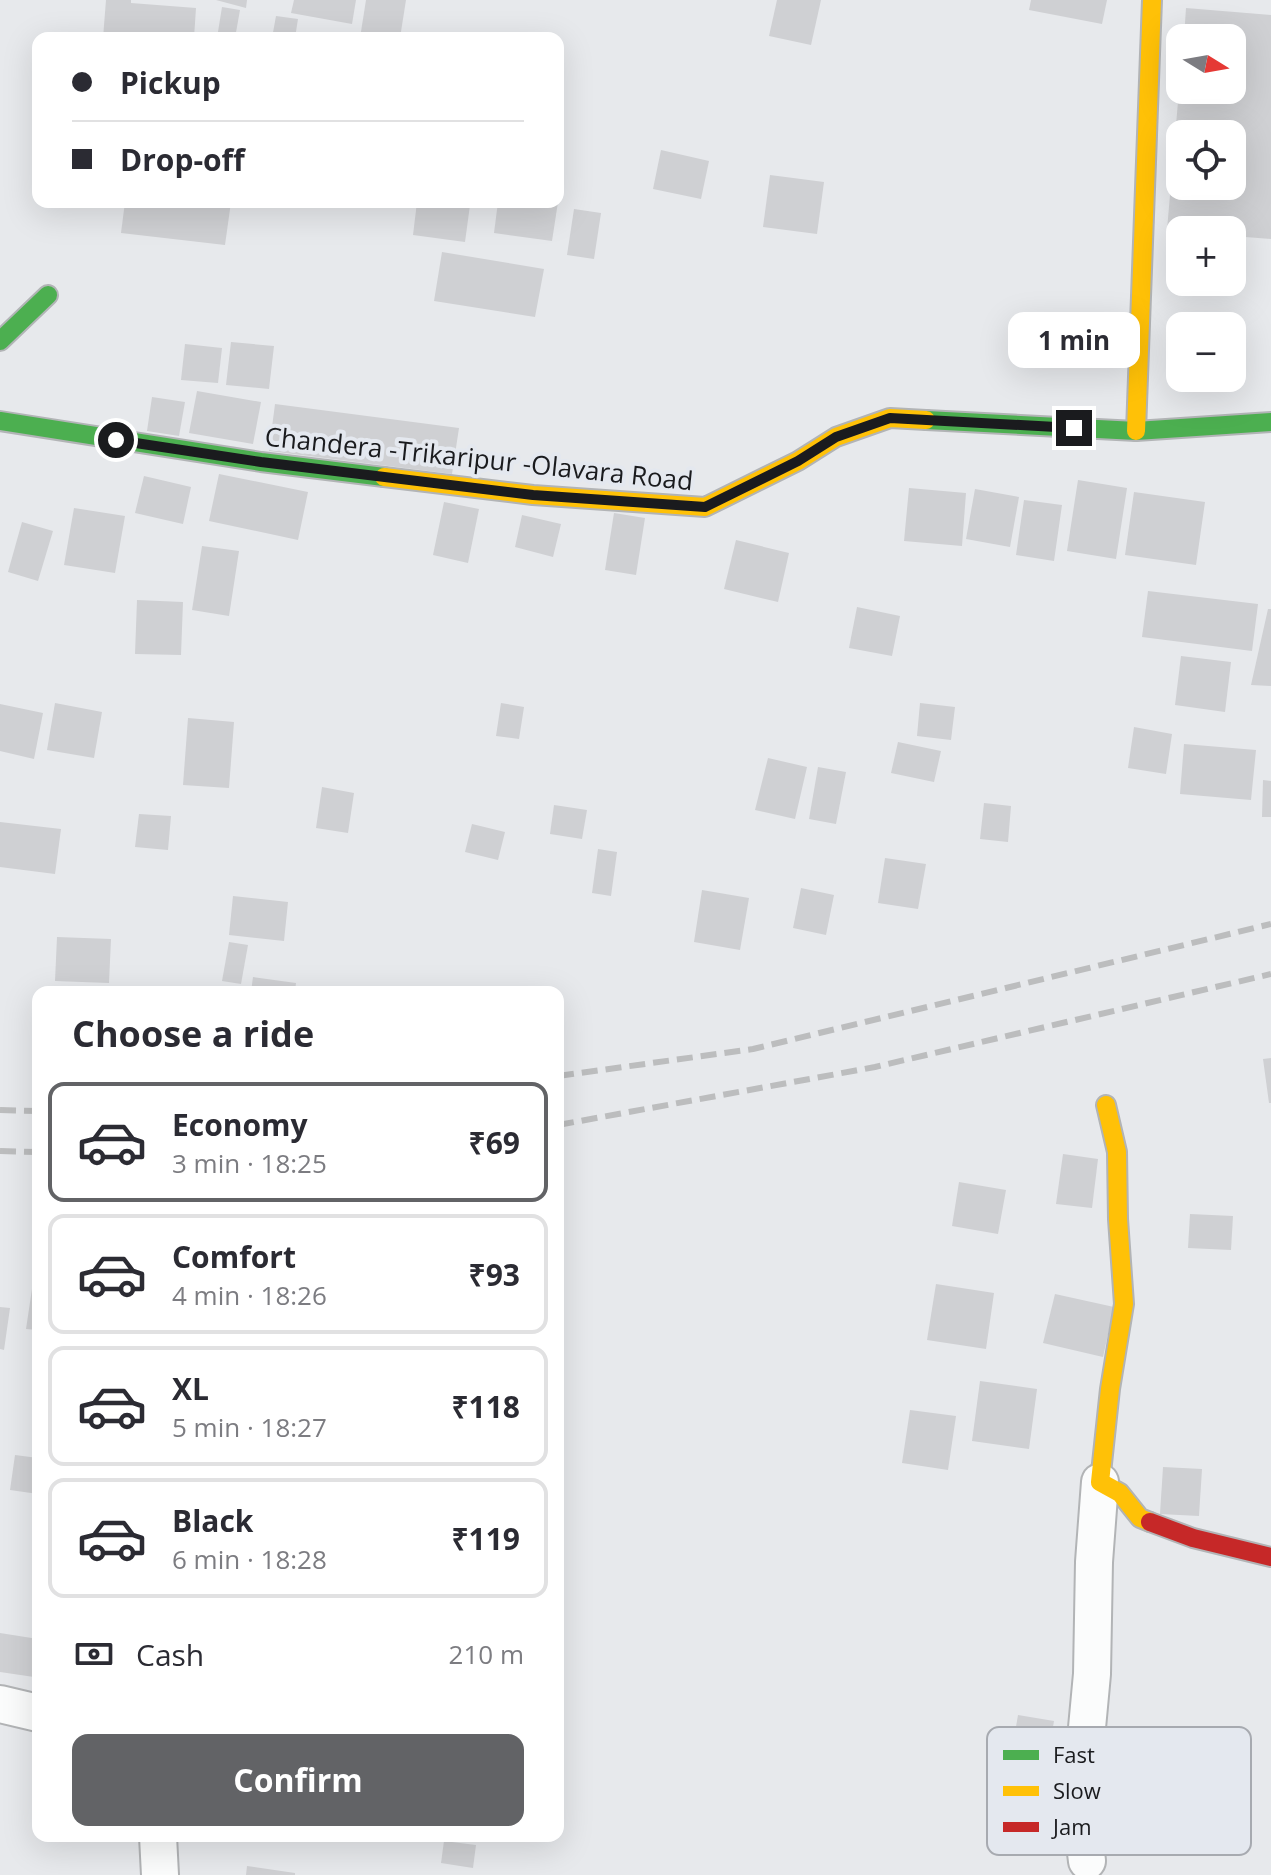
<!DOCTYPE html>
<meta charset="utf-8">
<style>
:root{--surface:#fff;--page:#f2f2f3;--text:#2b2b33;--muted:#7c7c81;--line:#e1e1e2;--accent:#626366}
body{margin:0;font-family:"Open Sans",sans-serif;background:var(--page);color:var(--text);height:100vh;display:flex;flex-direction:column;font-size:30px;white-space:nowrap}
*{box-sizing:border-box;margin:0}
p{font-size:26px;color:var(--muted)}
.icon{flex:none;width:44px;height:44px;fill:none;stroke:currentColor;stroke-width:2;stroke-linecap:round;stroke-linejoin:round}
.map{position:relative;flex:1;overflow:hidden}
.panel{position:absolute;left:32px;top:986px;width:532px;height:856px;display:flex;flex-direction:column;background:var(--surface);border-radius:16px;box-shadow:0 8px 32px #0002}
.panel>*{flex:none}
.guide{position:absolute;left:32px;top:32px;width:532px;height:176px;border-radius:16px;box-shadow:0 8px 32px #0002;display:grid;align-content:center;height:176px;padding:0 40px;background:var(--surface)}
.needle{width:52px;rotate:101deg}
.fabs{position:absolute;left:1166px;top:24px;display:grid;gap:16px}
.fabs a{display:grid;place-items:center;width:80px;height:80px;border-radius:16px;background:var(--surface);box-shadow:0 8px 32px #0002;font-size:40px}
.end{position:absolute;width:36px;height:36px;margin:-18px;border:10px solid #1a1b1e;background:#fff;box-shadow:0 0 0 4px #fff}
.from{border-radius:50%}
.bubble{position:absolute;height:56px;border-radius:16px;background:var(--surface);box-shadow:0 8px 32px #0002;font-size:26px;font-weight:700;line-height:56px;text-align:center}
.guide b{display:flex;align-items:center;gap:28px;height:76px;font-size:30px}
.guide b+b{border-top:2px solid var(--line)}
.guide i{width:20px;height:20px;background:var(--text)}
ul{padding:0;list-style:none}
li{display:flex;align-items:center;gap:24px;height:120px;margin:0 16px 12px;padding:0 24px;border:4px solid var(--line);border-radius:16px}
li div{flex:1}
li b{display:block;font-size:30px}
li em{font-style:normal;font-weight:700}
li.current{border-color:var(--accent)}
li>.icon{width:72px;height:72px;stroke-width:1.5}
h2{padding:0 40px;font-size:36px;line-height:96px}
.pay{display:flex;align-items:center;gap:20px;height:88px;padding:0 40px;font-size:30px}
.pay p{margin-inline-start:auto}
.primary-button{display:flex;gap:16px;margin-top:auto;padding:16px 40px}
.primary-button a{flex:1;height:92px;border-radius:16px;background:var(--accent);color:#fff;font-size:32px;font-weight:700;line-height:92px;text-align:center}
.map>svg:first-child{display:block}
.building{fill:#cfd0d3;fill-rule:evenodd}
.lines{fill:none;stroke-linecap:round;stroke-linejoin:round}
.street-casing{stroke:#b2b4b6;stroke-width:40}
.fast-casing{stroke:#b2b4b6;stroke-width:22}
.slow-casing{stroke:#b2b4b6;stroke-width:22}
.jam-casing{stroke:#b2b4b6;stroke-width:22}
.street{stroke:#fbfcfc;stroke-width:36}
.fast{stroke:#4caf50;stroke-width:18}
.slow{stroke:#ffc107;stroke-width:18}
.jam{stroke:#c62828;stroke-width:18}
.rail{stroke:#bcbdbe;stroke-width:6;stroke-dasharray:16 8;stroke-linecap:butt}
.route{stroke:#1a1b1e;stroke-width:10}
.labels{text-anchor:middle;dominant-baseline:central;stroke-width:8;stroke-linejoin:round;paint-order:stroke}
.street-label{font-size:26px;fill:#1a1b1e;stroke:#e4e8ef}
.key{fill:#e4e8ef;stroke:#a7aab0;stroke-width:2}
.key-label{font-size:22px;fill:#1a1b1e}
</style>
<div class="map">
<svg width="1271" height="1875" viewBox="0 0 1271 1875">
<rect width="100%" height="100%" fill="#e7e9ec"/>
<g class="building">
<polygon points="106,0 131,0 131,3 196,8 194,38 103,38"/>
<polygon points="216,0 247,0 246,8"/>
<polygon points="294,0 356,0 352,24 291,13"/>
<polygon points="366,0 406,0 400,38 360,38"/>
<polygon points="777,0 821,0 811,45 769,36"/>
<polygon points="1031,0 1107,0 1102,24 1029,10"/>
<polygon points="222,7 240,10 235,38 217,38"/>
<path d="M1186 8 1271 15V239L1232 236V230H1167L1179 90H1232V38H1184ZM1180 134H1232V186H1180Z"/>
<polygon points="276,16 298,19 295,38 272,38"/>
<polygon points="661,150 709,161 701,199 653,189"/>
<polygon points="770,175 824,182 817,234 763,227"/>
<polygon points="125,202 231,202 225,245 121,233"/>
<polygon points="417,202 470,205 465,242 413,235"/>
<polygon points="498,202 558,202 552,241 494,233"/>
<polygon points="574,209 601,213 594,259 567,255"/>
<polygon points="442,252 544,269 535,317 434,301"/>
<polygon points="231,342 274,346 269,389 226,385"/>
<polygon points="185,344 222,348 218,383 181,380"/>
<polygon points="197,391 261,402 253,444 189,433"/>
<polygon points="152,397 185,402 179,436 147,431"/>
<polygon points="275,404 459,428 452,474 269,451"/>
<polygon points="219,474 308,492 298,540 209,521"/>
<polygon points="144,476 191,487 183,524 135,513"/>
<polygon points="1078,480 1127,488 1116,559 1067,551"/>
<polygon points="909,488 966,493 962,546 904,541"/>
<polygon points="975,489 1019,497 1010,547 966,539"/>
<polygon points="1134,492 1205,502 1196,565 1125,555"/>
<polygon points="1024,500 1062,505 1054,561 1016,555"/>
<polygon points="444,502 479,509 468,563 433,555"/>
<polygon points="74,508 125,516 115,573 64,565"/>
<polygon points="614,513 645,518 636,575 605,570"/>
<polygon points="522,515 561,524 553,557 515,547"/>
<polygon points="22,522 53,531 38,581 8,572"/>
<polygon points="736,540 789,553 778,602 724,589"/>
<polygon points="202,546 239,551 229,616 192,610"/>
<polygon points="1148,591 1258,604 1252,651 1142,637"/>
<polygon points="137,600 183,602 181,655 135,654"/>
<polygon points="857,607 900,616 892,656 849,648"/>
<polygon points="1268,609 1271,609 1271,686 1251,685"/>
<polygon points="1181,656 1231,662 1225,712 1175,705"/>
<polygon points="55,703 102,712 94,758 47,750"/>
<polygon points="501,703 524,707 519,739 496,736"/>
<polygon points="920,703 955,707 951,740 917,736"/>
<polygon points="0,704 43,713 34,759 0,751"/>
<polygon points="188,718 234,722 229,788 183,785"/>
<polygon points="1134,727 1172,734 1166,774 1128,768"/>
<polygon points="898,742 941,751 934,782 891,773"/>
<polygon points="1184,744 1256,750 1251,800 1180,794"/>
<polygon points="768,758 807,767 795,819 755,810"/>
<polygon points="818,767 846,772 836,824 809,819"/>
<polygon points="1263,780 1271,781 1271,817 1262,817"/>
<polygon points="322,787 354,793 348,833 316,828"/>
<polygon points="984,803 1011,806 1008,842 980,839"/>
<polygon points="554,805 587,810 582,839 550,834"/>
<polygon points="139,814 171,816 168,850 135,847"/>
<polygon points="0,822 61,829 55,874 0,867"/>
<polygon points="472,824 505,832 498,860 465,852"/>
<polygon points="598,849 617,852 611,896 592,893"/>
<polygon points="885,858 926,864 918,909 878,903"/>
<polygon points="801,888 834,895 826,935 793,928"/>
<polygon points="702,890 749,898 740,950 694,942"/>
<polygon points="233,896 288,902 284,941 229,935"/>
<polygon points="57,937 111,939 109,983 55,981"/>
<polygon points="229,942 248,945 241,984 222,981"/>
<polygon points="253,977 296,983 295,992 251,992"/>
<polygon points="1271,1058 1271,1103 1269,1103 1263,1059"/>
<polygon points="1063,1154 1098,1159 1092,1208 1056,1204"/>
<polygon points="959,1182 1006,1190 998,1234 952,1226"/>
<polygon points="1190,1214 1233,1216 1231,1250 1188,1248"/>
<polygon points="936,1284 994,1293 986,1349 927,1340"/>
<polygon points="32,1289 38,1290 38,1330 26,1329"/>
<polygon points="1055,1294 1114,1307 1103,1357 1043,1343"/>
<polygon points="0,1307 10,1308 4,1350 0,1349"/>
<polygon points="980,1381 1037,1389 1029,1449 972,1441"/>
<polygon points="910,1410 956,1416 948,1470 902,1463"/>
<polygon points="15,1455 38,1458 38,1494 10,1490"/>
<polygon points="1163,1467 1202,1469 1199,1516 1160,1514"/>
<polygon points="0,1633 38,1639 34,1677 0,1672"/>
<polygon points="1018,1715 1054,1721 1046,1768 1010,1762"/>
<polygon points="444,1841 476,1845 473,1868 441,1863"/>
<polygon points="247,1866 295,1873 295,1875 246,1875"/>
</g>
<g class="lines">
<defs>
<g id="street">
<polyline points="0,1704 38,1713"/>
<polyline points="158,1836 160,1875"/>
<polyline points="1087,1861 1080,1803 1092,1674 1094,1562 1100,1482"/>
</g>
<g id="fast">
<polyline points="0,341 48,295"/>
<polyline points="926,420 1136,431 1271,422"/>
<polyline points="0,421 261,462 384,477"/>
</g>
<g id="slow">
<polyline points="1136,431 1152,0"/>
<polyline points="384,477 533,495 705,507 798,461 836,437 890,418 926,420"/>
<polyline points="1106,1105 1117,1152 1118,1219 1124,1304 1110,1389 1100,1482 1120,1493 1140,1518 1150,1522"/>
</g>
<polyline id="jam" points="1150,1522 1193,1538 1271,1557"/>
</defs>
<use href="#street" class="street-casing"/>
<use href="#fast" class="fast-casing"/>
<use href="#slow" class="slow-casing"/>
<use href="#jam" class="jam-casing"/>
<use href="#street" class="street"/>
<use href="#fast" class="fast"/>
<use href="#slow" class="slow"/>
<use href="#jam" class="jam"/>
<g class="rail">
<polyline points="558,1076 753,1049 1271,924"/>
<polyline points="0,1110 38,1111"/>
<polyline points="558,1125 875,1067 1271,974"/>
<polyline points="0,1151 38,1152"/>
</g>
</g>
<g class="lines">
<polyline class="route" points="116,440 261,462 533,495 705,507 798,461 836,437 890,418 1074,428"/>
</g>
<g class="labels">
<g class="street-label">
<text transform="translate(479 458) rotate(6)">Chandera -Trikaripur -Olavara Road</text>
</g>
</g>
<rect x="987" y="1727" width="264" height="128" rx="12" class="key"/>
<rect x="1003" y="1750" width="36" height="10" fill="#4caf50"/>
<rect x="1003" y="1786" width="36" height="10" fill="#ffc107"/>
<rect x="1003" y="1822" width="36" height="10" fill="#c62828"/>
<g class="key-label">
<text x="1053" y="1763">Fast</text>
<text x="1053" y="1799">Slow</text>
<text x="1053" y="1835">Jam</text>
</g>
</svg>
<div class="fabs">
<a><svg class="needle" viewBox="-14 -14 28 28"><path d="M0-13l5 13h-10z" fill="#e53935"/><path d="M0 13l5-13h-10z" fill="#7c7c81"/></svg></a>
<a><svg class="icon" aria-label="locate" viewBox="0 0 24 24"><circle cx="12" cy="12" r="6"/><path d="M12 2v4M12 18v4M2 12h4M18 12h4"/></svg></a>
<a>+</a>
<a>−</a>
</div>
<i class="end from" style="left:116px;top:440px"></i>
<i class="end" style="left:1074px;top:428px"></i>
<div class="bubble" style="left:1008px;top:312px;width:132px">1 min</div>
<div class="guide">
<b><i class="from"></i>Pickup</b>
<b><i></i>Drop-off</b>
</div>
<section class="panel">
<h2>Choose a ride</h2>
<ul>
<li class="current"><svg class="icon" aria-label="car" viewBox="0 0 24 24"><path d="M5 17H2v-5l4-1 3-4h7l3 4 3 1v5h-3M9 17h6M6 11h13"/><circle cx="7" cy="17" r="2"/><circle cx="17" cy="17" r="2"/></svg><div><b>Economy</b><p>3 min · 18:25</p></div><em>₹69</em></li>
<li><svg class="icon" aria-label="car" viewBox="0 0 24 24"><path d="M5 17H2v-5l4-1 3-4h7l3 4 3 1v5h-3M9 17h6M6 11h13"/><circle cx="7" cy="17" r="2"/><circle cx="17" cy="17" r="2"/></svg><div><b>Comfort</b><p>4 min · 18:26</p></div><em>₹93</em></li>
<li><svg class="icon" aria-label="car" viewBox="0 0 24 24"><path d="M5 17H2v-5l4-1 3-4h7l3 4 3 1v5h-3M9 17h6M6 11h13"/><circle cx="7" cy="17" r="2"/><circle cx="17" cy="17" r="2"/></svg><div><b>XL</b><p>5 min · 18:27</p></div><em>₹118</em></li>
<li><svg class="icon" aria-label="car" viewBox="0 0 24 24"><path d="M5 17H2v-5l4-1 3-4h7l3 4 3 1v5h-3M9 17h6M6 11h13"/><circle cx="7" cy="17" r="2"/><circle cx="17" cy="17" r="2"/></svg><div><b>Black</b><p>6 min · 18:28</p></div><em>₹119</em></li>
</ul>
<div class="pay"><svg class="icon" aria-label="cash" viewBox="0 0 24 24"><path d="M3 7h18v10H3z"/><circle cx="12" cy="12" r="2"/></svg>Cash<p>210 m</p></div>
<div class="primary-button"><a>Confirm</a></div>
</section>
</div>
